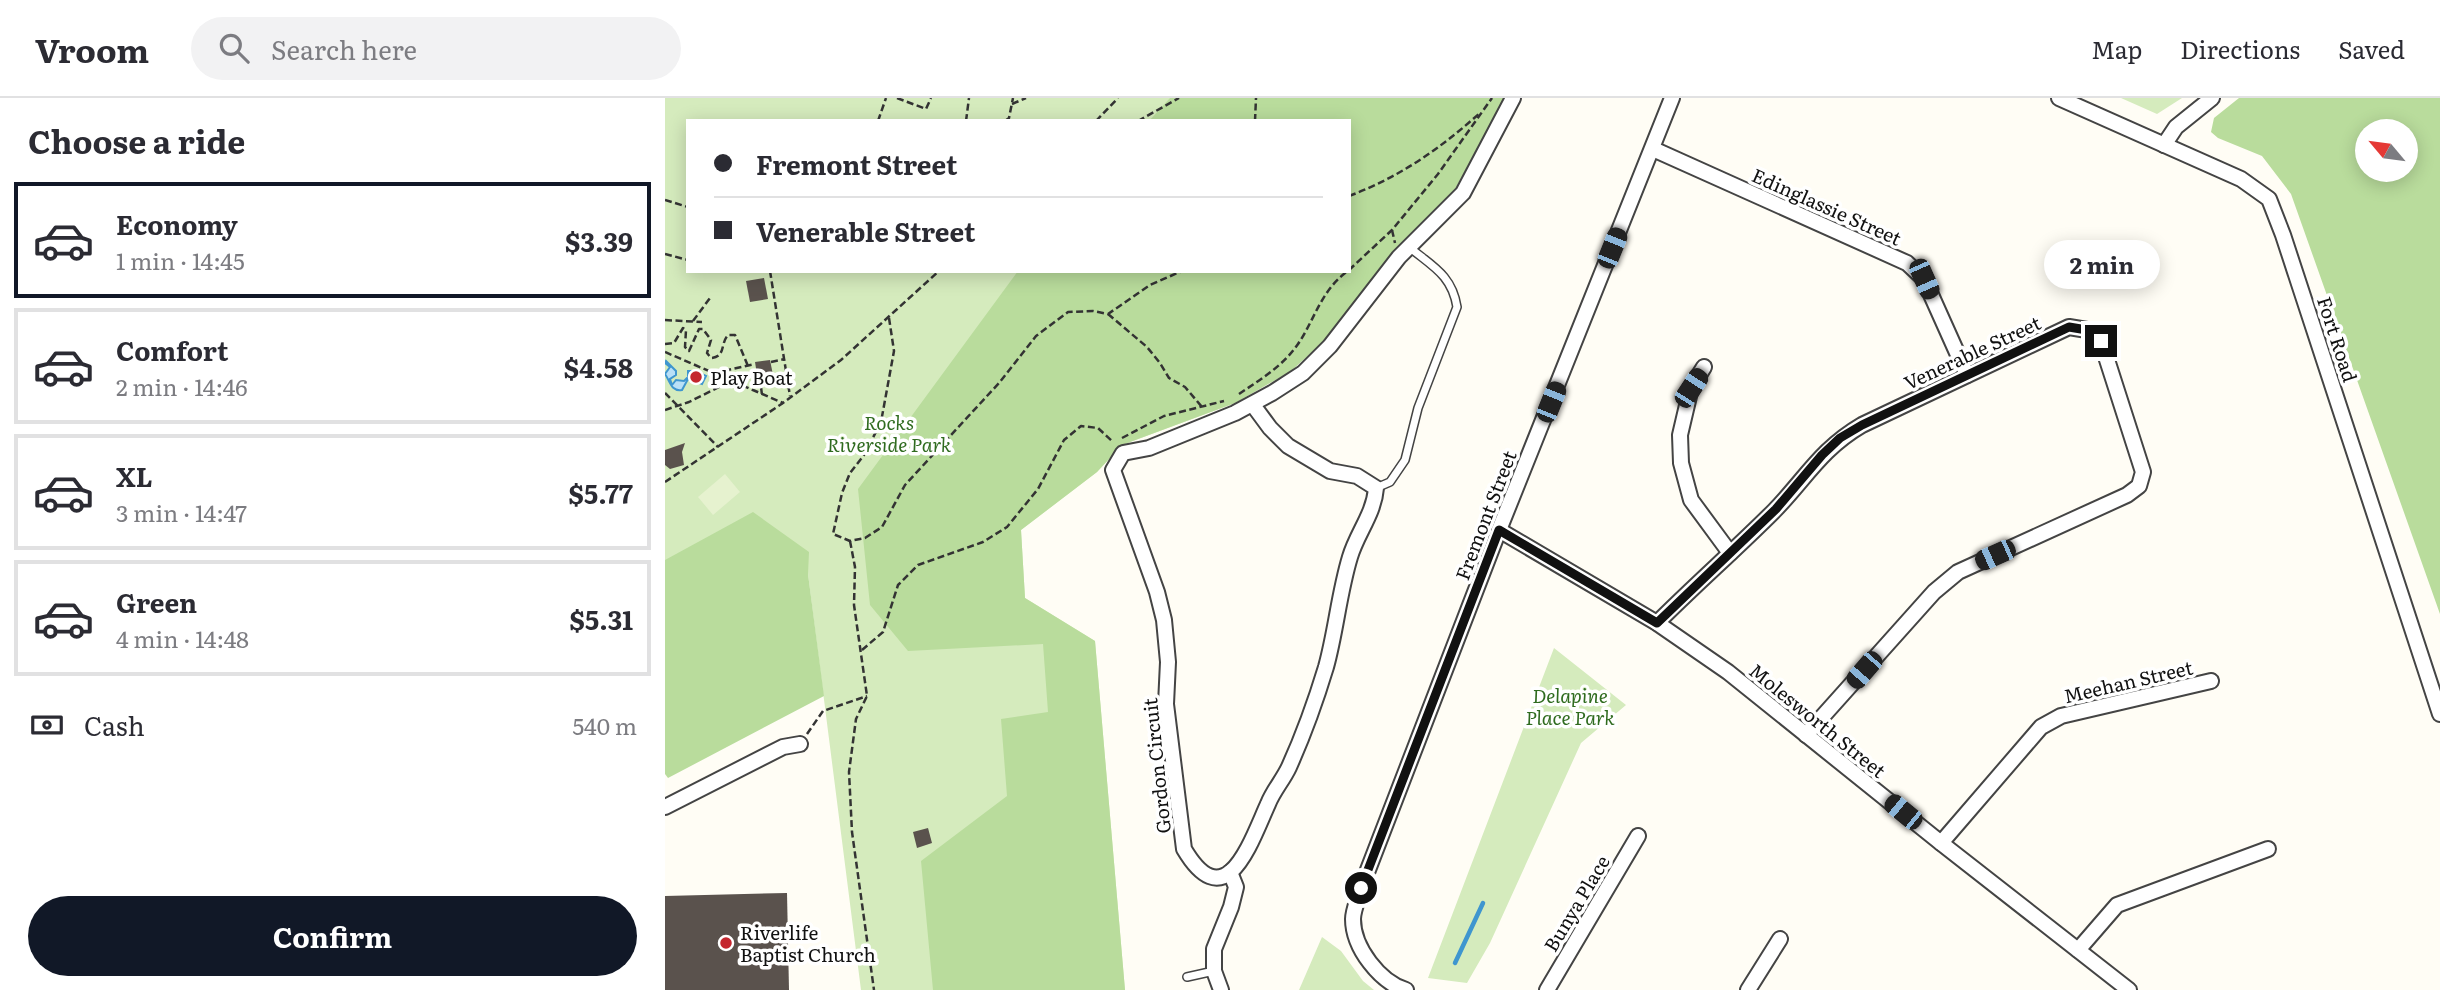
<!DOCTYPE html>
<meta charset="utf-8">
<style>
:root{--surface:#fff;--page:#f2f2f3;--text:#2b2b33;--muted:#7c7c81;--line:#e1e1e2;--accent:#111827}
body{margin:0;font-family:Literata,serif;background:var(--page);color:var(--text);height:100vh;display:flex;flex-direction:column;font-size:26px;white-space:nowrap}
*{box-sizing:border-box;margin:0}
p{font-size:23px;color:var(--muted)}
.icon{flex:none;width:38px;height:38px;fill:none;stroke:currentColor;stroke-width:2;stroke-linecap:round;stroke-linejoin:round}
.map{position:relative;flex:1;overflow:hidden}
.details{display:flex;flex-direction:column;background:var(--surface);width:665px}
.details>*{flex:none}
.guide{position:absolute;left:21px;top:21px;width:665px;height:154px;border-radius:0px;box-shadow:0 4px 18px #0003;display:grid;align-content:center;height:154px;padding:0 28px;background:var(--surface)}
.needle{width:46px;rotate:299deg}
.tools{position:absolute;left:1690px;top:21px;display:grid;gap:14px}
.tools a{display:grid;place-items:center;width:63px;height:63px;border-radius:50%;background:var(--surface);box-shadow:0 4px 18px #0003;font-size:35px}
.end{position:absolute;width:32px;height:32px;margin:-16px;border:9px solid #111;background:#fff;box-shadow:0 0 0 4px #fff}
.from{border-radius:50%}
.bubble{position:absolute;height:49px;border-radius:24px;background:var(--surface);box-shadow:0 4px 18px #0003;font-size:23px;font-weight:700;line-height:49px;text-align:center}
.car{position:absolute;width:21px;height:42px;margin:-21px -10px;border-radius:9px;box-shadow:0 0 5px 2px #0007;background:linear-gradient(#222 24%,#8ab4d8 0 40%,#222 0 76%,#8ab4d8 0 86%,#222 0)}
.guide b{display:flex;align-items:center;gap:24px;height:66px;font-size:26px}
.guide b+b{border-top:2px solid var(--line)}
.guide i{width:18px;height:18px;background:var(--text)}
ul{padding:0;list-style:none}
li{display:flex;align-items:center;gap:21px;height:116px;margin:0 14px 10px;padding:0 14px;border:4px solid var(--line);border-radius:0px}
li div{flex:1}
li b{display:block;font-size:26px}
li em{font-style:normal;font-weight:700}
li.active{border-color:var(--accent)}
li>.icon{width:63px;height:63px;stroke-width:1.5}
h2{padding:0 28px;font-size:32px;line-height:84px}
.pay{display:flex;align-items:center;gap:18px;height:77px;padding:0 28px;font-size:26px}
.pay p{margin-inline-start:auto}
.action{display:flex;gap:14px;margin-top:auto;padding:14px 28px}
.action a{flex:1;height:80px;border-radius:42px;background:var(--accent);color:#fff;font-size:28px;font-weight:700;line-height:80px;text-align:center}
header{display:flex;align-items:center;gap:42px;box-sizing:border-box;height:98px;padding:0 35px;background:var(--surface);border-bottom:2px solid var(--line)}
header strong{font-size:33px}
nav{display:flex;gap:38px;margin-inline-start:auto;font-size:24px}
.search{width:490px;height:63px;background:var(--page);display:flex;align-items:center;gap:18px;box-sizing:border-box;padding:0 24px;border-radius:38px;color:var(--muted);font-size:26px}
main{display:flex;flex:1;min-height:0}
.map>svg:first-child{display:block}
.green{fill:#d5ebbd;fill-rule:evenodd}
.forest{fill:#b9dc9c;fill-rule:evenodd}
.pitch{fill:#e6f2cf}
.water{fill:#b9e0f7;stroke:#3f96cf;stroke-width:2}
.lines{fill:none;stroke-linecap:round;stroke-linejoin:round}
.stream{stroke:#3f96cf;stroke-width:4.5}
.building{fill:#5a524d}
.service-casing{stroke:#444;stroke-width:10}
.minor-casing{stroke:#444;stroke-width:18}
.path{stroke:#333;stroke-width:2.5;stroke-dasharray:7 3.5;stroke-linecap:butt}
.service{stroke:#fff;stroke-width:7}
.minor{stroke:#fff;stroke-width:14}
.route{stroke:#111;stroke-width:9}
.poi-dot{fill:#c4262e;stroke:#fff;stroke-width:2.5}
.labels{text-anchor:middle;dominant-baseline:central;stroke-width:7;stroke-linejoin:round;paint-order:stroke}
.street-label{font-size:19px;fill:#111;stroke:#fff}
.poi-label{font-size:19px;fill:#111;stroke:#fff;text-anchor:start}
.park-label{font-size:19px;font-style:italic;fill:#2f6b1f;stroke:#fff}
</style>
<header>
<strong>Vroom</strong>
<div class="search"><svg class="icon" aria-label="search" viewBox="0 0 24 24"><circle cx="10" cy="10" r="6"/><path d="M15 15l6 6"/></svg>Search here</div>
<nav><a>Map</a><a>Directions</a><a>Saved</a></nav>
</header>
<main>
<section class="details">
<h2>Choose a ride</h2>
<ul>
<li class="active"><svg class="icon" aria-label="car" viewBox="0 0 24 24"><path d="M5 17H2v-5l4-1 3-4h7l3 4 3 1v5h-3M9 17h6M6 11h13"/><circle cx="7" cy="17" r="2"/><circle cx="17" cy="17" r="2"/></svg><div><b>Economy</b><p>1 min · 14:45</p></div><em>$3.39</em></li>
<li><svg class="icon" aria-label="car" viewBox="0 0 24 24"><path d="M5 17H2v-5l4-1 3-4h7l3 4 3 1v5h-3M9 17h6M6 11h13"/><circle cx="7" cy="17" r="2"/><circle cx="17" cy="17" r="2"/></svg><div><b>Comfort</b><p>2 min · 14:46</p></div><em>$4.58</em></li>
<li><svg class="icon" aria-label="car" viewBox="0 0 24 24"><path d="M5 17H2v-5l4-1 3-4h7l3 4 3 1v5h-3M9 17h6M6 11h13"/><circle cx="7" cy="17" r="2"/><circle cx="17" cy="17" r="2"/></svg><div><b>XL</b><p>3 min · 14:47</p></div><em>$5.77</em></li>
<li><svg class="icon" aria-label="car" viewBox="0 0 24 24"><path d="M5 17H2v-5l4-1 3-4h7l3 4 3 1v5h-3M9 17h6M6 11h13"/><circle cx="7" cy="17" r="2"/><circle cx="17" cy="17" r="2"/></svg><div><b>Green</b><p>4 min · 14:48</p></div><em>$5.31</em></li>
</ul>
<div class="pay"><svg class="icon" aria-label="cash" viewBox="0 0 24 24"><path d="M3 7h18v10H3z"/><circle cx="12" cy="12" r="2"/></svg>Cash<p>540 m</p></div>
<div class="action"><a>Confirm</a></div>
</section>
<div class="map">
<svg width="1775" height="892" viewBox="0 0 1775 892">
<rect width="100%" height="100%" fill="#fffdf5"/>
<g class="green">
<path d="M0 0H840L790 91 739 142 660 242 626 273 570 305 457 347 432 374 356 432 360 500 430 543 460 892H196L143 476 0 555ZM23 23H684V173H23Z"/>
<polygon points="1456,0 1517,0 1492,16"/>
<polygon points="889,550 961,607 916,645 825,845 802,885 763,880"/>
<polygon points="657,839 676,853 698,883 709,892 634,892"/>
</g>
<g class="forest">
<polygon points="505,0 840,0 790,91 739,142 660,242 626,273 570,305 457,347 432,374 356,432 360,500 430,543 460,892 268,892 256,763 342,698 336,621 383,614 378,546 243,553 205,507 193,391 353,173 684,173 684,23 484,23"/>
<path d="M1574 0H1775V516L1626 96 1597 58 1553 40 1546 34 1549 20ZM1703 33H1741V72H1703Z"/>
<polygon points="88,414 144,454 143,476 159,598 3,680 0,676 0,462"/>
</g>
<polygon class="pitch" points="60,376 75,394 48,417 33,399"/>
<path class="water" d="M1 263 11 273V277L5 281 7 287 11 282 19 283 23 279V273H31L41 278 37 286 23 281 17 292C6 294 5 283 0 276L5 269 0 265Z"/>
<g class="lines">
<polyline class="stream" points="790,865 818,805"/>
</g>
<g class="building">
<polygon points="99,180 103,201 85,204 81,183"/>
<polygon points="105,262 110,287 94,289 90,264"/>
<polygon points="20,345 17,354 19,367 5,371 0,367 0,352"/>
<polygon points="263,730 267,745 252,750 248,734"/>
<polygon points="122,795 124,892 0,892 0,798"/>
</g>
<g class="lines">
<defs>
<g id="service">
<path d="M711 390 725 384 740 362 753 310 792 209C787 177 767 168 744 149"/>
<polyline points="522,879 549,873"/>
</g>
<g id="minor">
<polyline points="1394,0 1576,81 1604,101 1618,137 1775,616"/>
<polyline points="1499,47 1511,29 1547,0"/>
<polyline points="988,51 1242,165 1259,181 1302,277"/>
<polyline points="1039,269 1026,290 1015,337 1016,365 1026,402 1065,455"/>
<path d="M588 307 605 330 623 348 665 373 692 378 711 390C709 416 692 435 685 459 674 495 671 533 661 569 651 602 638 638 624 669 618 682 608 693 603 706 586 743 561 822 519 751L501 606 503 564 499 522 492 494 448 372 458 355 484 350 570 315 607 295 638 275 665 248 734 159 798 95 848 0"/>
<polyline points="834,432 992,525 1063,574 1276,745 1464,892"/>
<path d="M992 525C1030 487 1071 451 1109 413 1141 380 1156 351 1197 327L1404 229 1422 232 1436 243 1478 374 1474 388 1462 397 1293 474 1269 494 1141 637"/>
<polyline points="0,709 118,649 135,646"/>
<polyline points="1276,745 1376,629 1396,618 1546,583"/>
<polyline points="1413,852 1452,807 1603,751"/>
<polyline points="556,892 549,873 549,851 566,809 571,789 565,774"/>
<path d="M741 892C715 884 688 850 688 821 688 812 694 799 696 790L834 432 1007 0"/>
<polyline points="882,892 973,738"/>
<polyline points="1083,892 1115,841"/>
</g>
</defs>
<use href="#service" class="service-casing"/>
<use href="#minor" class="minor-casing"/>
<g class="path">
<polyline points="232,0 261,11 266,0"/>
<polyline points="347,6 361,0"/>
<polyline points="213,23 221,0"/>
<polyline points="301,23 304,0"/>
<polyline points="340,23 344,20 348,0"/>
<polyline points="431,23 453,0"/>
<polyline points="473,23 514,0"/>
<polyline points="590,23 591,0"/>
<path d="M684 98C735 79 776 50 816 14"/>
<polyline points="0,102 23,109"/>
<polyline points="727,132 730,145"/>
<polyline points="0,156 23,162"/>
<polyline points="684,172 727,132 773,76 827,0"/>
<polyline points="105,173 125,298"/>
<polyline points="443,216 482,249 495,265 504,280 520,289 537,309"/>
<polyline points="224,220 229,253 216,324 199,357 185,375 177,395 168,436 185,443 200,440 217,429 240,387 334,285 371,238 403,214 428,213 443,216 485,187 517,173"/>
<polyline points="0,222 37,224"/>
<polyline points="28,223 45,200"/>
<path d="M0 246 9 245 18 230 21 232 20 249 24 253 34 231H38L46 242 42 255 46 260C61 259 55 246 63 237H70L83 268"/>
<polyline points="0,254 118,305"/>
<polyline points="106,264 120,261"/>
<polyline points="49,275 90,266"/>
<polyline points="96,289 97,297"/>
<polyline points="0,295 53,349"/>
<path d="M574 296C596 281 618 268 633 246 650 221 656 192 683 173"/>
<polyline points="0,312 24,304 56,288 60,281"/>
<polyline points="457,340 499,318 559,303"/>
<polyline points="0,384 118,305 176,262 274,173"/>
<polyline points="185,443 190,469 189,507 202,598 191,621 184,674 187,734 209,892"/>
<polyline points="197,552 218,534 233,487 253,467 318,444 342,429 373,391 399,342 416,328 433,330 448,344"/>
<polyline points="142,636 158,613 202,598"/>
</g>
<use href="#service" class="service"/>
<use href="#minor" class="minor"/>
</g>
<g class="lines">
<polyline class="route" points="696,790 834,432 992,525 1111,411 1157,357 1175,340 1197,327 1404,229 1422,232 1436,243"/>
</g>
<g class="poi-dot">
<circle cx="31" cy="279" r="7"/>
<circle cx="61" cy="845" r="7"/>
</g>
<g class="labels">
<g class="street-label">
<text transform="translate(1162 108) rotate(24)">Edinglassie Street</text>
<text transform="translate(1673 241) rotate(72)">Fort Road</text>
<text transform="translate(1307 254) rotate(-25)">Venerable Street</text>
<text transform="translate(820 417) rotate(-69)">Fremont Street</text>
<text transform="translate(1463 583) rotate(-13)">Meehan Street</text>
<text transform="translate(1153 622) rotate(39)">Molesworth Street</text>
<text transform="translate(491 668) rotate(-96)">Gordon Circuit</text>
<text transform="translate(911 805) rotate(-59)">Bunya Place</text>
</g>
<g class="poi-label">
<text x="45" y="279">Play Boat</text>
<text x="75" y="834">Riverlife<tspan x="75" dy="22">Baptist Church</tspan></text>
</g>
<g class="park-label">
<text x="224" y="324">Rocks<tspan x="224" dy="22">Riverside Park</tspan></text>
<text x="905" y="597">Delapine<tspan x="905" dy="22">Place Park</tspan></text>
</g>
</g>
</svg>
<div class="tools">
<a><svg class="needle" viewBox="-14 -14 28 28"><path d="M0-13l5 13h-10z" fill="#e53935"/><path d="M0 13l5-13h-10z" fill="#7c7c81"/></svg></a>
</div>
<i class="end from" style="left:696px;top:790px"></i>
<i class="end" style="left:1436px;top:243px"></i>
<div class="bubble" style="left:1379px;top:142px;width:116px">2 min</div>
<i class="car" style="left:947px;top:150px;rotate:22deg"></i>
<i class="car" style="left:1259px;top:181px;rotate:156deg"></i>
<i class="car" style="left:1026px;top:290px;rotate:33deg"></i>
<i class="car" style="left:886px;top:304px;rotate:22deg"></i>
<i class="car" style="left:1330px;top:457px;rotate:246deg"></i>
<i class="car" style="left:1199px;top:572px;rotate:221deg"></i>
<i class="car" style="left:1238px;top:714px;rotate:309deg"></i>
<div class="guide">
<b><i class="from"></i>Fremont Street</b>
<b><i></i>Venerable Street</b>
</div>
</div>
</main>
